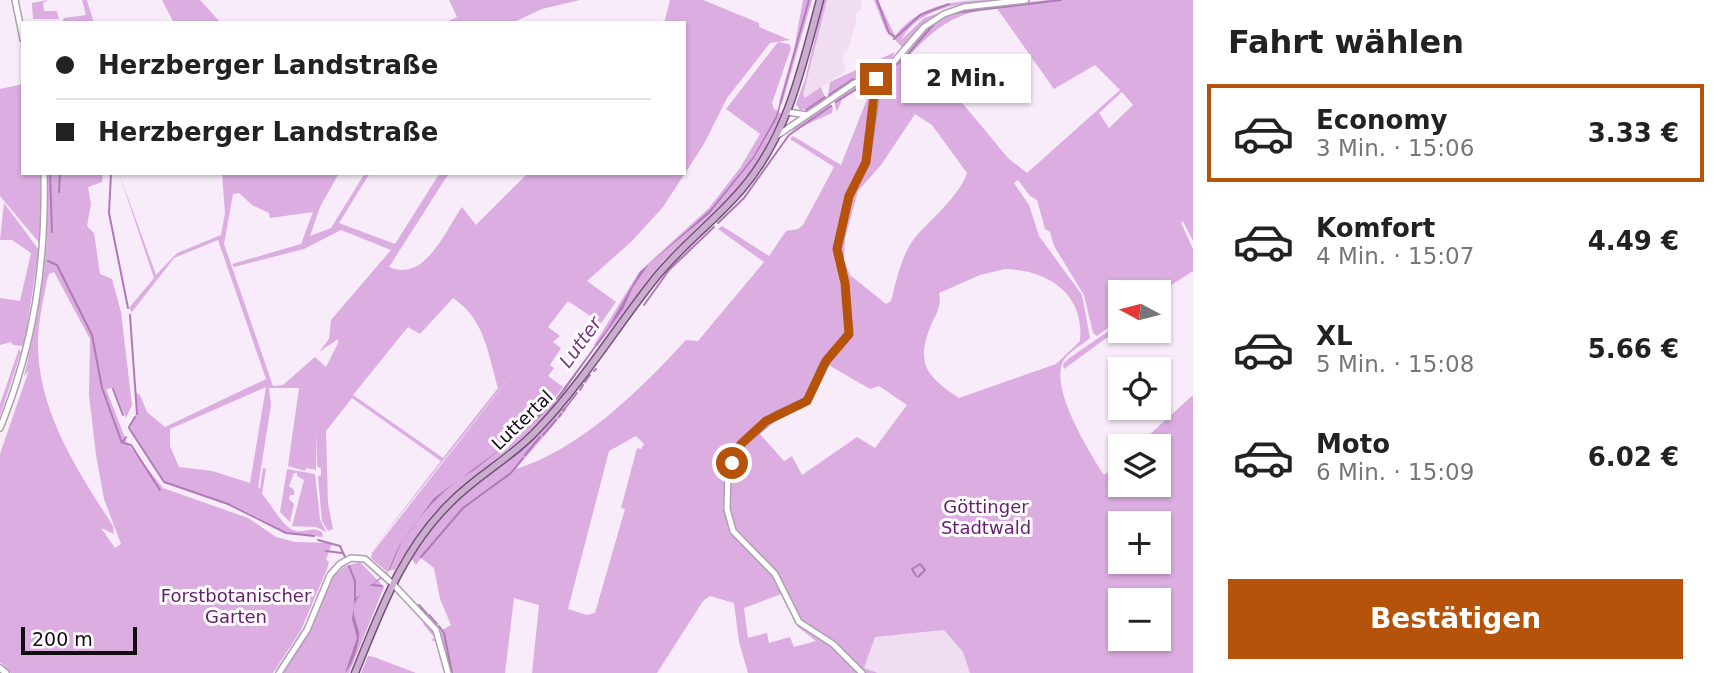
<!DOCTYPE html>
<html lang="de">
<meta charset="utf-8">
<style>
:root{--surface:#fff;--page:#f6f6f6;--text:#222;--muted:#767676;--line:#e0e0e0;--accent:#b45309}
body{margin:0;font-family:"DejaVu Sans",sans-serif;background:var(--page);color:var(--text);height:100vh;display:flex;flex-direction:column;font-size:26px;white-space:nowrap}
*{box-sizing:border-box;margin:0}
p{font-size:23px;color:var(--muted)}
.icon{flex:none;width:38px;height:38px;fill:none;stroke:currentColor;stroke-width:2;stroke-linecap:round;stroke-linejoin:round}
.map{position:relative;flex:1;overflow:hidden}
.details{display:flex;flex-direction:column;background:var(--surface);width:525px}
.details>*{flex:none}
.top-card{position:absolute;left:21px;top:21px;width:665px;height:154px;border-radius:0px;box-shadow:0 2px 5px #0004;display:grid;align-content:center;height:154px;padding:0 35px;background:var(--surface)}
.needle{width:46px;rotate:277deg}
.tools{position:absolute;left:1108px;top:280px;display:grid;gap:14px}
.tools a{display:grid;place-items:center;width:63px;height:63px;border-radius:0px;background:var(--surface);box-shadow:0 2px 5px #0004;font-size:35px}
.scale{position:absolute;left:21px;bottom:18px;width:116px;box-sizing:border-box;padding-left:7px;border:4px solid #110d11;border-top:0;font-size:19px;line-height:24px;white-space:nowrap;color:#110d11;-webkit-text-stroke:5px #fffcff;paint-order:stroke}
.end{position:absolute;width:32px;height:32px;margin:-16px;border:9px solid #b45309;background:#fff;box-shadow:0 0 0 4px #fff}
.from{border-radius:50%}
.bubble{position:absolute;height:49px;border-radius:0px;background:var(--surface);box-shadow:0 2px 5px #0004;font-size:23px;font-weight:600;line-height:49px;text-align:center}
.top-card b{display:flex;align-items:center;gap:24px;height:66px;font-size:26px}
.top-card b+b{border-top:2px solid var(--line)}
.top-card i{width:18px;height:18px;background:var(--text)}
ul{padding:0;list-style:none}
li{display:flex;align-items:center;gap:21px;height:98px;margin:0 14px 10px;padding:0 21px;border:4px solid transparent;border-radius:0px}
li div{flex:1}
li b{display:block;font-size:26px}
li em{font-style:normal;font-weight:600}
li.current{border-color:var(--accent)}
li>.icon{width:63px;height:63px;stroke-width:1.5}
h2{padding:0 35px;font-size:32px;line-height:84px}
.action{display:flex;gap:14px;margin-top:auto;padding:14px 35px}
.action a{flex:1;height:80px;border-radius:0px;background:var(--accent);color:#fff;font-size:28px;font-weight:600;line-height:80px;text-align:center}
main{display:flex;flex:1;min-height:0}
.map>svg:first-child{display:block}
.built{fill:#f0ddf2}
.green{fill:#dbade1;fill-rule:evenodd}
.water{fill:#b179b8}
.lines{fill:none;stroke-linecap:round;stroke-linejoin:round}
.stream{stroke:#b179b8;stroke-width:2}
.tertiary-casing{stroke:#ada1af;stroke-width:8}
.primary-casing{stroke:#735178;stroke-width:9}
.tertiary{stroke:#fff;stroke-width:5}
.primary{stroke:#cbadcf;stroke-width:6}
.route{stroke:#b45309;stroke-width:9}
.labels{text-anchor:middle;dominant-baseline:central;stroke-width:6;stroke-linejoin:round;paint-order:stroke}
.street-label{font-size:18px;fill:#110d11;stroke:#fffcff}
.park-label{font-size:18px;fill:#631e6c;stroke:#fffcff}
.water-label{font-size:19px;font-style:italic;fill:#7b3684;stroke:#fffcff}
</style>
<main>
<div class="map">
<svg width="1193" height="673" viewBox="0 0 1193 673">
<rect width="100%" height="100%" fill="#f8ebfa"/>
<g class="built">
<polygon points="827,0 861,0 862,8 854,16 857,17 848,51 845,51 842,60 847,70 805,98 803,92 807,72"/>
<polygon points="944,630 963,652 970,673 879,673 864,668 874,637"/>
</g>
<g class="green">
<polygon points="48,0 43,3 44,11 57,11 59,19 33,19 32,3"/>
<polygon points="82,0 87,0 94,23 62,23 64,18 86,15"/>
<polygon points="162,0 200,0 221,23 174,23"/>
<polygon points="449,0 580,0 542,9 512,23 444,23 457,17"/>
<path d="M670 0H703L759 23V27L790 40 770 43 727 98 704 144 663 207 631 242 587 281 616 302 601 323 568 301 548 327 560 336 553 342 561 348 550 365 554 368 548 376 563 387 553 400 557 403C528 438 492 460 459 490 433 514 413 540 395 570L386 571 371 558 372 553 524 359 369 554 441 461 352 398 326 431 328 503 333 529 328 531 322 521 318 477 321 475V469L317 466 316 430V470L306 468 305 471 288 466 299 388H269L271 405 258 487 260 489 263 468 266 469 262 494C271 503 283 529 296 531 306 533 311 526 322 532L323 537 287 533 233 505 165 482 130 428 137 411 136 393 140 395 147 412 165 427 266 379 218 240 174 258 132 312 129 308 154 278 119 173 156 275 177 253 221 235 225 213 222 173H339L320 207 310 236 331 228 365 173H370L339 223 395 244 436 179 441 173H449L389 267C425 283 445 231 462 207L476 225 528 173H684V23H664ZM239 193 252 205 269 213 270 218 313 212 301 244 239 262 232 264 234 267 304 249 341 230 391 250 331 320 329 339 319 352 338 339V343L326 367 315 357 283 385 273 386 224 244 233 194ZM453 298C484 318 488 353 498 388L443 458 353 395 408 327 420 334ZM266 387 250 483 212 471 179 467 170 446V429Z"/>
<polygon points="803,0 812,0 782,104 779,102 794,49"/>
<polygon points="824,0 827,0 803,94 805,98 821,87 826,100 814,108 800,110 796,104 805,80"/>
<path d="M874 0H878L895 36C920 4 955 0 992 0 959 4 919 7 901 40L924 18 955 7 930 20 902 47 886 31Z"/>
<path d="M1047 0H1193V241L1183 221 1181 223 1193 249V271L1159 293 1120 292V319L1097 336 1093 333 1084 295 1054 246 1050 232 1045 229 1037 200 1030 196 1018 180 1014 183 1029 205 1039 236 1082 295 1090 338C1082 345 1066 353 1062 364 1052 392 1089 452 1104 475L1120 462V485H1158V446H1137L1193 395V673H970L963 652 944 630 875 637 864 668 878 673H748L739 642 734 603 710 596 703 601 657 673H532L539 605 514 598 505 673H445L439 643 431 640 435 638 423 624 424 621 435 634 451 625 440 599 434 568 421 558 416 565 412 559C436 505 492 477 533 439 544 429 552 417 561 406L567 409 516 469C581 449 641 389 686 340L698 341 764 262 718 229 722 226 769 256 786 231 798 229 803 225 834 167 790 139 793 136 841 165 873 84 871 82 842 99 837 112 834 101 869 78 874 81 875 92 865 130V160L835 250 848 327 844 340 822 362 802 402 805 405 780 416 759 433 784 461 792 456 802 475 857 437 875 448 907 405 879 386 870 389 827 364 845 345 852 334 839 249 851 197 868 165 879 89 878 77 905 59 919 36 937 20 966 9ZM996 7 1054 89 1095 65 1120 90 1027 173 1008 158 949 87 909 56C938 25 954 14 996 7ZM1122 92 1133 105 1109 128 1099 113ZM915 114 932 125 967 173C961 193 932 219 918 234 902 251 897 279 891 301L886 304 850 275 844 260 845 239 858 191 881 165ZM1005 269C1047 270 1085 293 1080 341L1056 364 959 398C927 377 915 364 931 325 936 314 942 306 939 293L980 275ZM636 436 644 444 641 449 637 448 621 508 625 509 595 613 587 615 568 609 609 451ZM1120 523H1158V562H1120ZM781 594 798 627 816 641 794 647 790 637 769 643 767 633 748 638 744 608ZM1120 600H1158V639H1120Z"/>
<polygon points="778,42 789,44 791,48 772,103 774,109 782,114 759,160 745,181 663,261 597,347 594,345 639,272 709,208 740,168 760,134 726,109"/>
<polygon points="895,52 889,64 828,96 830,82"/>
<polygon points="23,84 23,173 40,173 41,245 0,196 0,89"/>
<polygon points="830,104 833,107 832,113 792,131 798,122"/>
<path d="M47 173H103L102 182 88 187 91 204 87 226 94 233 100 274 112 279 121 312 132 405 126 418 113 388 106 389 127 443 163 488 248 518 276 537 295 542 332 543 326 560 329 562 327 569 301 630 273 673H11L0 662V454L29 370 24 377 37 316 47 239ZM54 272 90 339 89 395 96 455 104 499 121 544 115 548 101 528 114 534 113 526C78 471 38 412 38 344 38 323 43 301 47 280L49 274Z"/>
<polygon points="4,203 39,250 24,346 13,345 11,342 0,345 0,298 20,301 31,253 12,240 0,240"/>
<polygon points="1120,323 1120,328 1064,369 1063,364 1068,359"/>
<polygon points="19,349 21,352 0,416 0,404"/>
<polygon points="287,469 315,474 320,519 326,532 316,527 292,526 304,480 297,476 297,473 294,473 289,486 294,490 294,495 290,495 289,499 294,504 290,522 280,512"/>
<polygon points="360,562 384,587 349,673 283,673 312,627 333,577 345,566"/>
<polygon points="368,656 374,657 416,673 361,673"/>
</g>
<path class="water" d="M808 0H810L777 118 754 158 709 214 649 264 633 287 623 309 561 396 530 426 473 471C448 483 416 519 401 544 396 553 393 566 387 573 376 585 358 590 354 607 352 616 358 624 359 633 360 643 352 667 345 673L357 638 352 619 355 599 388 571 399 546 434 498 495 453 554 401 608 328 640 272 710 210 753 157 776 116Z"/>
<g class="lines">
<g class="stream">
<polyline points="877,0 889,33 894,36"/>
<polyline points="954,13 1061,0"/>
<polyline points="894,39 920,15 949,4"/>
<polyline points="907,55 934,24"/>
<polyline points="877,77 903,60"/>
<polyline points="829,95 853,79"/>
<polyline points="836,102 874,78"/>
<polyline points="806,110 825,97"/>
<polyline points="50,173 52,232"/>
<polyline points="111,173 109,213 128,308"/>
<polyline points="59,192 60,173"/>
<polyline points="718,223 744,198 789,135 831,106"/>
<polyline points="48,261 57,265 92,335 102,388 122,443 126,437"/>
<polyline points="644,305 669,270 714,227"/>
<polyline points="130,315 137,414"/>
<polyline points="594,371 596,369"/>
<polyline points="585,382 590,375"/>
<polyline points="113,389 123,415"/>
<polyline points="580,390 583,385"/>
<polyline points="563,411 577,393"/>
<polyline points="559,417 561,414"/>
<polyline points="129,427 135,417"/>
<polyline points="129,428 164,482 228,504 286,533 314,536"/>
<polyline points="543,435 556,420"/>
<polyline points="124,443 131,445 160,490"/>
<polyline points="525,455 540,437"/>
<polyline points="318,540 340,546 345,557"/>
<polyline points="326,551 342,553"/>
<polyline points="421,557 463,508 511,473 523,458"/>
<polyline points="349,566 355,581 355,601"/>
<polyline points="916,576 912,569 920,564 925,570 918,577"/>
<polyline points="372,585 382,586"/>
<polyline points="419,605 427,614"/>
<polyline points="429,615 437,624"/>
<polyline points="439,626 443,632"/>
<polyline points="444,633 452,673"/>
</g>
<defs>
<g id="tertiary">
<polyline points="15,0 23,39"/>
<polyline points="788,112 807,115"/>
<polyline points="778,135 853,84 892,64 924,27 944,14 964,7 1026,0"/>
<path d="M0 428C34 345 46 263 44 173"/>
<polyline points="392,583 436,630 448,673"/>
<polyline points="0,668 6,673"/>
<polyline points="279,673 307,630 330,575 340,564 351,558 365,559 393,584"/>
<polyline points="862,673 833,644 799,622 775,574 733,531 727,509 728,472 741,445 776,415 807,401 822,367 849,334 845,283 837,249 849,196 866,162 877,91 873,73"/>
</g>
<path id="primary" d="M355 673C380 612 402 550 450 503 477 475 513 457 539 428 582 383 615 329 653 281 679 247 714 222 742 189 788 135 802 67 820 0"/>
</defs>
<use href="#tertiary" class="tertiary-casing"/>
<use href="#primary" class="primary-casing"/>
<use href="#tertiary" class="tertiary"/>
<use href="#primary" class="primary"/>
</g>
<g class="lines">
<polyline class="route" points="732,463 741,444 766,421 807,401 826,361 849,334 845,283 837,249 849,196 866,162 876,79"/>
</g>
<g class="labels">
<g class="street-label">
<text transform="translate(522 420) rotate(-44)">Luttertal</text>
</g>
<g class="park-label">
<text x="986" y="506">Göttinger<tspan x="986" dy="21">Stadtwald</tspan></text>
<text x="236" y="595">Forstbotanischer<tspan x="236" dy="21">Garten</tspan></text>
</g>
<g class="water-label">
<text transform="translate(580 342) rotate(-54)">Lutter</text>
</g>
</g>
</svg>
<div class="tools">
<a><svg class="needle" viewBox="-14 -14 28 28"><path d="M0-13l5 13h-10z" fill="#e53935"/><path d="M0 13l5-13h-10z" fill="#767676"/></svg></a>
<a><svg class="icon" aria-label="locate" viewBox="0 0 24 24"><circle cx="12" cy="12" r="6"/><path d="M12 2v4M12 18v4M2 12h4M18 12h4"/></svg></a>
<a><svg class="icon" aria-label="layers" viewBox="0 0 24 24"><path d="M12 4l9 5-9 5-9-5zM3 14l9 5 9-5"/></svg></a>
<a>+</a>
<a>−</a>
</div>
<div class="scale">200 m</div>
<i class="end from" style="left:732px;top:463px"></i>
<i class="end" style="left:876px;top:79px"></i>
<div class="bubble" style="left:901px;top:54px;width:130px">2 Min.</div>
<div class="top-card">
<b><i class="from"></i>Herzberger Landstraße</b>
<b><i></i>Herzberger Landstraße</b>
</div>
</div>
<section class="details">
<h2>Fahrt wählen</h2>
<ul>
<li class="current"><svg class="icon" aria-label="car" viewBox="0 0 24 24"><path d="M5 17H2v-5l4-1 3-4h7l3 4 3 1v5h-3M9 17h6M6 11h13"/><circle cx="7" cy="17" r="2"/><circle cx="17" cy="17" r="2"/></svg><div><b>Economy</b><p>3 Min. · 15:06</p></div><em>3.33 €</em></li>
<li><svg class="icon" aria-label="car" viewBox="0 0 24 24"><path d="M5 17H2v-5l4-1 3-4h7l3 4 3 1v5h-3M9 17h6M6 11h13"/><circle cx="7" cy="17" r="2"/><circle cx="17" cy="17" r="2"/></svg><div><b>Komfort</b><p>4 Min. · 15:07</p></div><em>4.49 €</em></li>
<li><svg class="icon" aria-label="car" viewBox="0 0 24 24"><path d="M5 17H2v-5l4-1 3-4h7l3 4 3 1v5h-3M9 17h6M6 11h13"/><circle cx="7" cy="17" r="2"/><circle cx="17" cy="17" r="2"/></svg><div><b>XL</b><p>5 Min. · 15:08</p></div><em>5.66 €</em></li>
<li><svg class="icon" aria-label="car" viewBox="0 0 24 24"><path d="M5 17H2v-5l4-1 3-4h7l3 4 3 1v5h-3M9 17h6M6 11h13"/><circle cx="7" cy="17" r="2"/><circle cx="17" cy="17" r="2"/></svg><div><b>Moto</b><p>6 Min. · 15:09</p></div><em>6.02 €</em></li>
</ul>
<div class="action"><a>Bestätigen</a></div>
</section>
</main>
